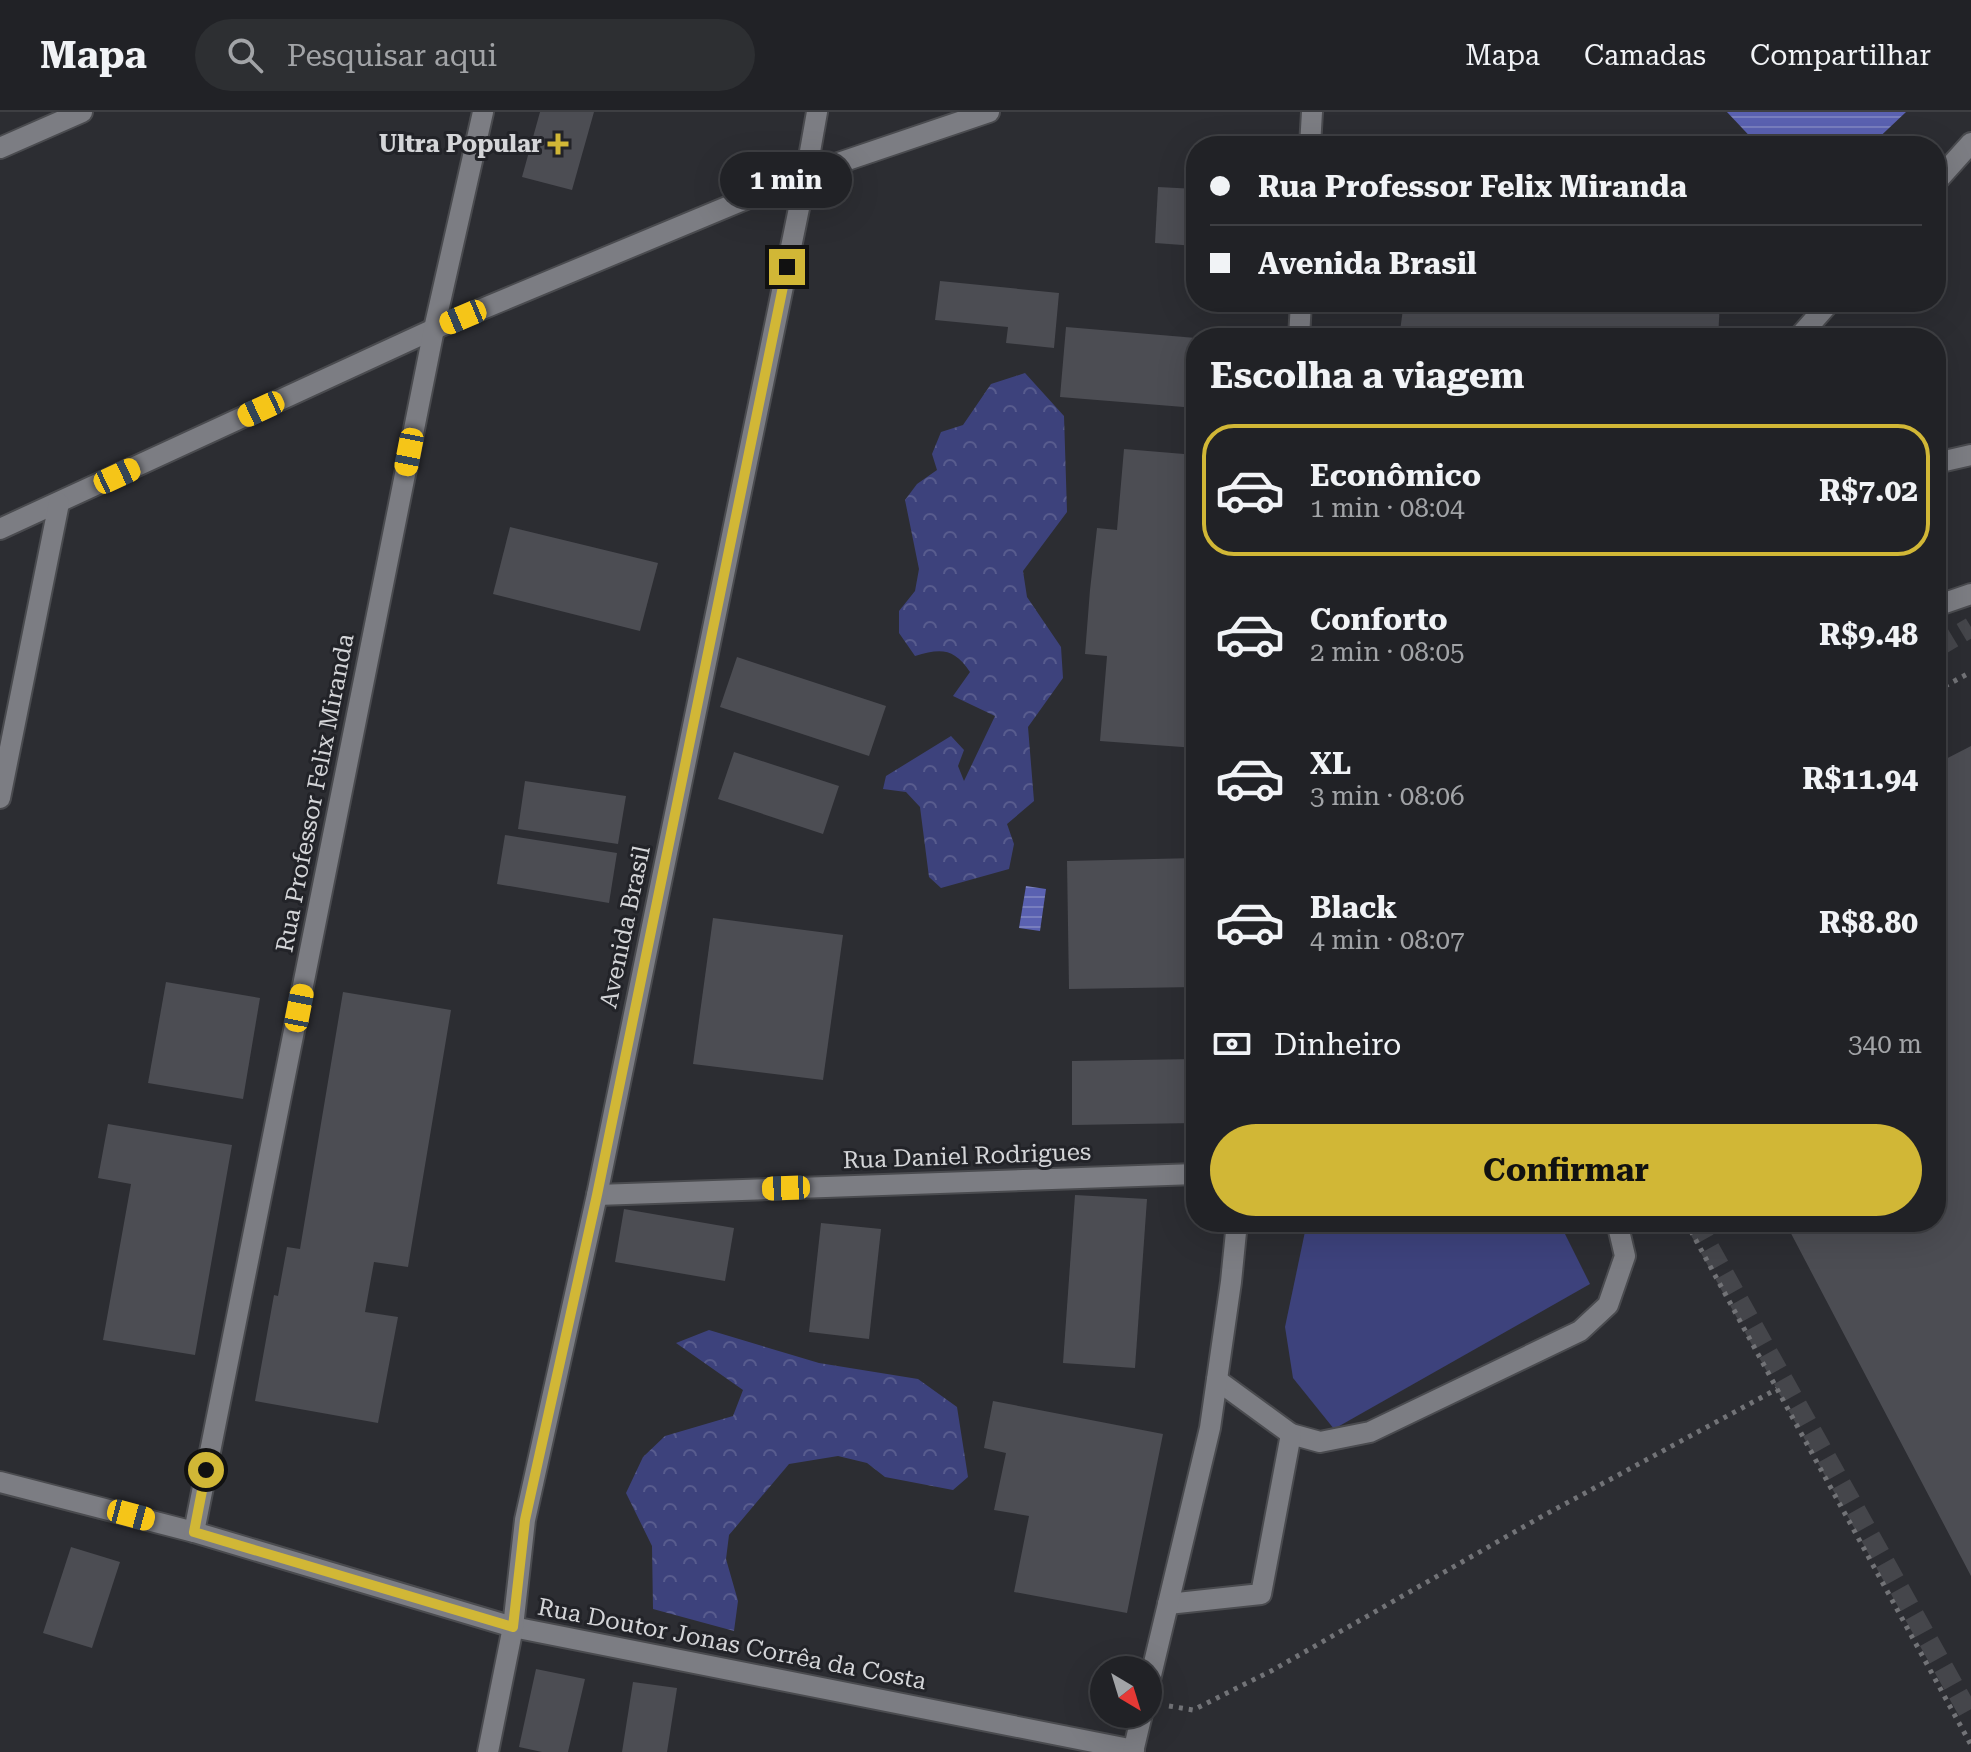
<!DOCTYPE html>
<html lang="pt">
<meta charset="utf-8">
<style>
:root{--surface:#212226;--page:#2d2f32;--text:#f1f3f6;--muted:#a2a4a7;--line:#3e3f43;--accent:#d1b736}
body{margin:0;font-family:"Roboto Serif",serif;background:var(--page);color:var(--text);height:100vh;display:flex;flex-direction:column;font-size:30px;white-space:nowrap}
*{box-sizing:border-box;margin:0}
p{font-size:26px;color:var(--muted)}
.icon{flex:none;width:44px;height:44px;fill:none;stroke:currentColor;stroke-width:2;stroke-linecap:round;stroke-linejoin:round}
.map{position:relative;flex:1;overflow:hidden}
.sheet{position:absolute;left:1186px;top:216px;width:760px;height:904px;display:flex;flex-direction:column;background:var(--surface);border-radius:32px;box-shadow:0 8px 32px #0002,0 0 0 2px var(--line)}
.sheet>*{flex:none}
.top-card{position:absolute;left:1186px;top:24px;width:760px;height:176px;border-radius:32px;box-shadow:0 8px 32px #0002,0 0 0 2px var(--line);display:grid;align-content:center;height:176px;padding:0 24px;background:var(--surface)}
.needle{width:52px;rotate:142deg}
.fabs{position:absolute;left:1090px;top:1544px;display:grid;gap:16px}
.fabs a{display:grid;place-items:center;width:72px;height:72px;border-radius:50%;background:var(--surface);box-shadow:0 8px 32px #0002,0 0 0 2px var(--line);font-size:40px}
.end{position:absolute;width:36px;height:36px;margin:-18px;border:10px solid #d1b736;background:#111;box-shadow:0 0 0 4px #111}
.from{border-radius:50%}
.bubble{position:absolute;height:56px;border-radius:28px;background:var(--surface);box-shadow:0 8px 32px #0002,0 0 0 2px var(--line);font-size:26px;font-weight:700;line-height:56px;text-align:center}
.car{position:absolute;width:24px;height:48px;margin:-24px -12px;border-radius:10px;box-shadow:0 0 6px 2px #0007;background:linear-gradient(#f5c518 24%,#345 0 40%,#f5c518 0 76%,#345 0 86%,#f5c518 0)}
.top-card b{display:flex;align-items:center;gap:28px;height:76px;font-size:30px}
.top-card b+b{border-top:2px solid var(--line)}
.top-card i{width:20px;height:20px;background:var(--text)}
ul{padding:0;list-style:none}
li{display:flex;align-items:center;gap:24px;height:132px;margin:0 16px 12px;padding:0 8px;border:4px solid transparent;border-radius:32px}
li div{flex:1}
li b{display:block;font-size:30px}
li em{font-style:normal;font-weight:700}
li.current{border-color:var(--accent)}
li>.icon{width:72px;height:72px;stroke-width:1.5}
h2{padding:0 24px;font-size:36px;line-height:96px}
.pay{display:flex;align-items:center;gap:20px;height:88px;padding:0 24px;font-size:30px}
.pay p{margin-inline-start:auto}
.primary-button{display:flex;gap:16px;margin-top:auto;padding:16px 24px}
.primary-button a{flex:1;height:92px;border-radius:48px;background:var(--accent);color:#111;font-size:32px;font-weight:700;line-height:92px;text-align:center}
header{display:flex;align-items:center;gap:48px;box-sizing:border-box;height:112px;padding:0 40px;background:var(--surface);border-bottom:2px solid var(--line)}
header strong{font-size:38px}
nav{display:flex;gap:44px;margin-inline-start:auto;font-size:28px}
.search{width:560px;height:72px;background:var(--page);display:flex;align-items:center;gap:20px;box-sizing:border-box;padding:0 28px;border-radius:44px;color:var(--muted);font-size:30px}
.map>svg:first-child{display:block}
.grass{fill:#3d427c}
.forest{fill:url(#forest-crowns)}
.water{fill:url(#water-rules)}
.building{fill:#4c4d53}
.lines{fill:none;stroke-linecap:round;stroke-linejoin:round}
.minor-tunnel{stroke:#45464b;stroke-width:20;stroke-dasharray:20 10;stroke-linecap:butt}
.minor-casing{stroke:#4a4b4f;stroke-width:24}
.path{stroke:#727377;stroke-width:5;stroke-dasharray:4 6;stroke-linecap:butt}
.minor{stroke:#7c7d83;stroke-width:20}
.route{stroke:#d1b736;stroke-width:10}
.poi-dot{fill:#d1b736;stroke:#222328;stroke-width:3}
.labels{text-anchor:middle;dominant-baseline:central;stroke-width:6;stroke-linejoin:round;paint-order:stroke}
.poi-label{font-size:24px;font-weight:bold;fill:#d4d5d8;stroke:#222328;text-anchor:end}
.street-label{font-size:24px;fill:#d4d5d8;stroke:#222328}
</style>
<header>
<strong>Mapa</strong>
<div class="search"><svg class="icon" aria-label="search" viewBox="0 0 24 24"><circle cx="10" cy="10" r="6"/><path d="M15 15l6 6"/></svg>Pesquisar aqui</div>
<nav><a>Mapa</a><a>Camadas</a><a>Compartilhar</a></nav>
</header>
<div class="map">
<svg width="1971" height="1640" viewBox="0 0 1971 1640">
<defs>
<pattern id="forest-crowns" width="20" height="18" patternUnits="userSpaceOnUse" patternTransform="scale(2)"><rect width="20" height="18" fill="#3d427c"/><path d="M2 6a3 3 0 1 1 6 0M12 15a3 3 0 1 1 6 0" fill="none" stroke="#585c8e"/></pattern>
<pattern id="water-rules" width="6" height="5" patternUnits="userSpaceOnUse" patternTransform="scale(2)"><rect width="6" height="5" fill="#5a61b1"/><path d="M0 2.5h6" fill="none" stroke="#787ebe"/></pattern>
</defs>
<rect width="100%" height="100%" fill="#2c2d32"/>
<polygon class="grass" points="1307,1110 1559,1110 1590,1172 1334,1317 1293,1266 1285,1215"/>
<g class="forest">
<path d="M1025 261 1064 304 1067 400 1023 459 1027 485 1061 535 1063 566 1028 615 1034 689 1007 712 1014 732 1009 757 941 776 929 765 920 695 906 680 883 677 886 664 951 624 964 638 958 654 964 669 995 604 953 584 970 560C954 536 941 536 915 544L899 521V499L915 479 919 457 905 388 917 372 937 358 932 342 941 320 963 313 991 272Z"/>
<polygon points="709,1218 819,1251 918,1267 957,1295 968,1365 953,1378 885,1365 867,1351 838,1344 789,1352 729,1423 726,1447 738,1489 734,1519 653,1497 652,1434 626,1381 643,1345 665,1324 733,1304 743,1278 676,1231"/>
</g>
<g class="water">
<polygon points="1727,0 1906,0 1870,34 1759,34"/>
<polygon points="1026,774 1046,777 1040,819 1019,816"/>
</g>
<g class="building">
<polygon points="540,0 594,0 572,78 522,65"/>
<polygon points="1158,75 1196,77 1196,134 1155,131"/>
<polygon points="940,169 1059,181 1054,236 1006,231 1008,215 935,208"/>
<polygon points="1404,190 1720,190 1718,226 1399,226"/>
<polygon points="1066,215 1196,226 1196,296 1060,285"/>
<polygon points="1124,337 1196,343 1196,636 1100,629 1107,544 1085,542 1090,478 1097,416 1117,418"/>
<polygon points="510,415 658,451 640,519 493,482"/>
<polygon points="737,545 886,594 869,644 720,595"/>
<polygon points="1971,634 1971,1464 1785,1110 1936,1110 1936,652"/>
<polygon points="734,640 839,674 823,722 718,687"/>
<polygon points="525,669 626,684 618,732 518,717"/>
<polygon points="505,723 617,741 609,791 497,772"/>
<polygon points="1196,746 1196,875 1069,877 1067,749"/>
<polygon points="713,806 843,823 823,968 693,952"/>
<polygon points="166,870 260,886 243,987 148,971"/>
<polygon points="343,880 451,898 408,1155 374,1150 365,1200 398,1205 378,1311 255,1289 274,1183 278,1184 287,1135 300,1137"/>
<polygon points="1196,947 1196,1011 1072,1013 1072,949"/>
<polygon points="108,1012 232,1033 195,1243 103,1228 131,1072 98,1066"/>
<polygon points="1075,1083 1147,1087 1135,1256 1063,1251"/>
<polygon points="624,1097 734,1116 725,1169 615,1150"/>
<polygon points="821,1111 881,1117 869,1227 809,1220"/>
<polygon points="993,1289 1163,1322 1127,1501 1014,1480 1029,1404 994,1398 1006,1341 984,1336"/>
<polygon points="71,1435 120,1450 92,1536 43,1521"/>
<polygon points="536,1557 585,1567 568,1640 542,1640 519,1635"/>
<polygon points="633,1570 677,1576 667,1640 622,1640"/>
</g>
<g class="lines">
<g class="minor-tunnel">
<polyline points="1936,536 1971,515"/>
<polyline points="1695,1110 1971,1605"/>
</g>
<defs>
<g id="minor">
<polyline points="1310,34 1312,0"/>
<polyline points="0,36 82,0"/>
<polyline points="1936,70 1971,31"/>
<polyline points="1299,226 1301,190"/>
<polyline points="1798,226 1830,190"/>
<polyline points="1936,351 1971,343"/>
<polyline points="0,417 434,217 806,62 989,0"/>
<polyline points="1936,494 1971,482"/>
<polyline points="0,686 59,391"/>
<polyline points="597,1083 1196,1062"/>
<polyline points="1291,1322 1320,1330 1370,1320 1580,1219 1608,1193 1625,1144 1617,1110"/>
<polyline points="0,1370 194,1420 513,1515 1134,1638"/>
<polyline points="194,1420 434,217 483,0"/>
<polyline points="1168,1492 1261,1482 1291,1322 1217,1268"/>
<polyline points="1148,1576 1210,1316 1231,1170 1237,1110"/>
<polyline points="488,1640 513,1515 525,1408 597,1083 806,62 817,0"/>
<polyline points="1133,1640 1142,1602"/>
</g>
</defs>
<use href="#minor" class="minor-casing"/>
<g class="path">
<polyline points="1936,579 1971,560"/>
<polyline points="1686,1110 1971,1633"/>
<polyline points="1169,1594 1193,1598 1273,1558 1539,1406 1777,1277"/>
</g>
<use href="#minor" class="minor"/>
</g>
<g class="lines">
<polyline class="route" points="206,1358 194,1420 513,1515 525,1408 597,1083 787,155"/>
</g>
<path class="poi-dot" d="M554 20h8v8h8v8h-8v8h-8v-8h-8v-8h8z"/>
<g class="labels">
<g class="poi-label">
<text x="542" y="32">Ultra Popular</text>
</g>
<g class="street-label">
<text transform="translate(315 681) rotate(-79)">Rua Professor Felix Miranda</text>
<text transform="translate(625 815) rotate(-78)">Avenida Brasil</text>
<text transform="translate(967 1044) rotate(-2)">Rua Daniel Rodrigues</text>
<text transform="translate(732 1532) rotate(11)">Rua Doutor Jonas Corrêa da Costa</text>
</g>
</g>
</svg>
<div class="fabs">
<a><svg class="needle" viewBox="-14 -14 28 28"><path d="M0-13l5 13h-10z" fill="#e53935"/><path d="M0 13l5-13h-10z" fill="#a2a4a7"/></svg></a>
</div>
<i class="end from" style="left:206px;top:1358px"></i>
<i class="end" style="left:787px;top:155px"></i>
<div class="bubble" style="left:720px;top:40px;width:132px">1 min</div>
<i class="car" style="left:463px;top:205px;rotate:247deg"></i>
<i class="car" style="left:261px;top:297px;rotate:245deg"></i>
<i class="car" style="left:409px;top:340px;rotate:191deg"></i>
<i class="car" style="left:117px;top:364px;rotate:65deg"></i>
<i class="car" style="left:299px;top:896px;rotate:11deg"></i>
<i class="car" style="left:786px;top:1076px;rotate:268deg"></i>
<i class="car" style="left:131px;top:1403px;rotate:105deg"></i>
<div class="top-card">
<b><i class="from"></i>Rua Professor Felix Miranda</b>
<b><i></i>Avenida Brasil</b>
</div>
<section class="sheet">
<h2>Escolha a viagem</h2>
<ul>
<li class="current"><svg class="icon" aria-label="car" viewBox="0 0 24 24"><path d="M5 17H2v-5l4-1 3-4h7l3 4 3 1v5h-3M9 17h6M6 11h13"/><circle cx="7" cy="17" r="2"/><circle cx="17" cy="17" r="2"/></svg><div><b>Econômico</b><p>1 min · 08:04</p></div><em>R$7.02</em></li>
<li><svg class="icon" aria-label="car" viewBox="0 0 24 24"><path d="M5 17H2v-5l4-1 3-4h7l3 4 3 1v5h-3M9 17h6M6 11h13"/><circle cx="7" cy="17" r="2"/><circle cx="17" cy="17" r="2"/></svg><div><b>Conforto</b><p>2 min · 08:05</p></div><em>R$9.48</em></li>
<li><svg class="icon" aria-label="car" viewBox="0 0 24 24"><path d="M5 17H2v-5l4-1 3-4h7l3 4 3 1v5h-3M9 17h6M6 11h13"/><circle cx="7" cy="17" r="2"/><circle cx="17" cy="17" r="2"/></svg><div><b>XL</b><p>3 min · 08:06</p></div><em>R$11.94</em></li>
<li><svg class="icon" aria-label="car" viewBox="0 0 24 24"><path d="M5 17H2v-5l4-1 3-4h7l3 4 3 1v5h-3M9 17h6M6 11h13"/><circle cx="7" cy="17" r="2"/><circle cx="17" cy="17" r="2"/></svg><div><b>Black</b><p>4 min · 08:07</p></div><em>R$8.80</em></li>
</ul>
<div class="pay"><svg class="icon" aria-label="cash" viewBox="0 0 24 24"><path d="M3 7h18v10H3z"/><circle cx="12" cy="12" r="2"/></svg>Dinheiro<p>340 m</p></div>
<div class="primary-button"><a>Confirmar</a></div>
</section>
</div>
